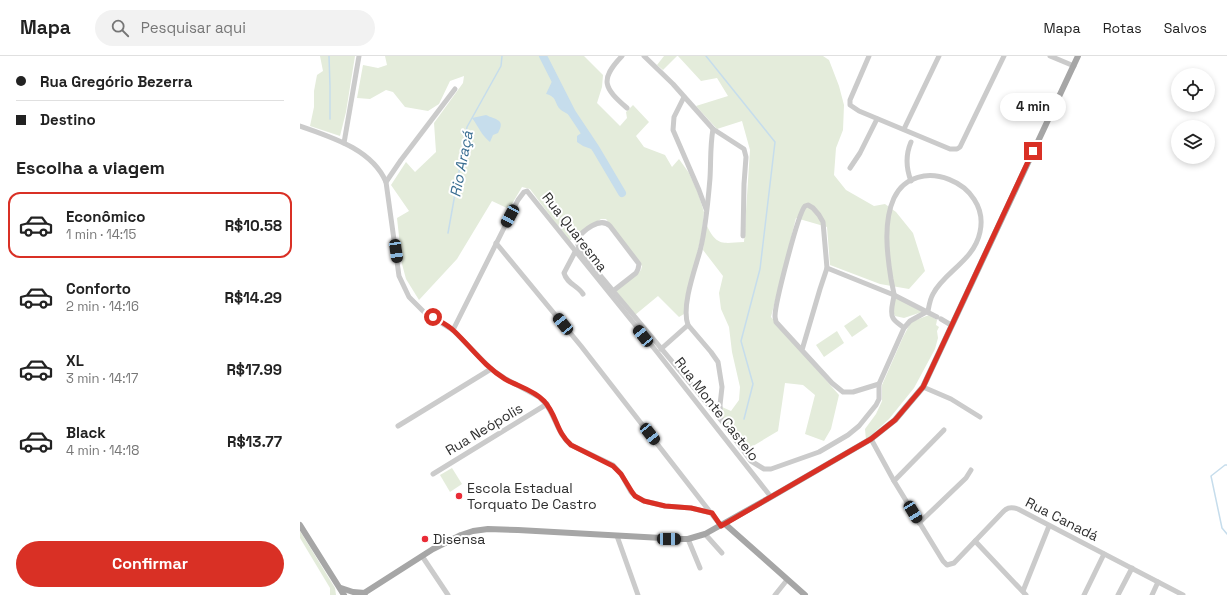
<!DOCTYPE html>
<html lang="pt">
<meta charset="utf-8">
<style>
:root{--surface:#fff;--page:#f2f2f2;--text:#222;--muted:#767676;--line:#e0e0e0;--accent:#d93025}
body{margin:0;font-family:"Space Grotesk",sans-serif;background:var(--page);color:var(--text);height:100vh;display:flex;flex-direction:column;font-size:15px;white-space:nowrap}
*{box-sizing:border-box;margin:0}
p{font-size:13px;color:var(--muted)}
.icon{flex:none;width:22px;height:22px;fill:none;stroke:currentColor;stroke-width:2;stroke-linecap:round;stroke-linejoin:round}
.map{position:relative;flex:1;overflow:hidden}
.details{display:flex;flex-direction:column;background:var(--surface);width:300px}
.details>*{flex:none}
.guide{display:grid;align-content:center;height:88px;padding:0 16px;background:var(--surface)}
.tools{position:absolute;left:871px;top:12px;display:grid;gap:8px}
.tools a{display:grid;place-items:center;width:44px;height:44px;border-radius:50%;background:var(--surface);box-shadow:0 2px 6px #0003;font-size:20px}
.end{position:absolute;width:18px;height:18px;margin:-9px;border:5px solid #d93025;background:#fff;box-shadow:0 0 0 2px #fff}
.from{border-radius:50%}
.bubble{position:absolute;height:28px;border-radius:14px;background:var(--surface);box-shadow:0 2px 6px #0003;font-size:13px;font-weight:700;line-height:28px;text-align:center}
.car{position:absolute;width:12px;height:24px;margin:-12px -6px;border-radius:5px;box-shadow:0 0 3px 1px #0007;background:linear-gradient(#222 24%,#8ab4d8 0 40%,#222 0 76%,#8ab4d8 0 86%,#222 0)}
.guide b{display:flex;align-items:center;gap:14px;height:38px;font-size:15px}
.guide b+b{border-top:1px solid var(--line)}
.guide i{width:10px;height:10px;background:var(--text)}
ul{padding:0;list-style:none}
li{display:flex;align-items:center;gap:12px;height:66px;margin:0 8px 6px;padding:0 8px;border:2px solid transparent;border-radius:12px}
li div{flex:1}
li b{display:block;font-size:15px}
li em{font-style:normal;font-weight:700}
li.current{border-color:var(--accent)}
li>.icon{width:36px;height:36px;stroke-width:1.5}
h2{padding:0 16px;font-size:18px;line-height:48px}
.primary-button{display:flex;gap:8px;margin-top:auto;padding:8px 16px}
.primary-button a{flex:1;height:46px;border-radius:24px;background:var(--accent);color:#fff;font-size:16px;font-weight:700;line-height:46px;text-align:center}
header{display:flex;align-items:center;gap:24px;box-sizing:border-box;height:56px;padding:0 20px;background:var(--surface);border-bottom:1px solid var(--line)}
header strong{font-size:19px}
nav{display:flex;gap:22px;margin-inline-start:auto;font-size:14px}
.search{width:280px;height:36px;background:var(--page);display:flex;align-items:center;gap:10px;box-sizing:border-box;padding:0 14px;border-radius:22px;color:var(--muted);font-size:15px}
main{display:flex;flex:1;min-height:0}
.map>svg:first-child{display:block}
.green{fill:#e4ecdb}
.water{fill:#c6ddec}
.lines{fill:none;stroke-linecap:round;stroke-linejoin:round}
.stream{stroke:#c6ddec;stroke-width:1.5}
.river{stroke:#c6ddec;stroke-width:8}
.minor{stroke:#cbcbcb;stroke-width:5}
.major{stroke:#a6a6a6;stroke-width:6}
.route{stroke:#d93025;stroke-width:5}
.poi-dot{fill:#e92b36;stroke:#fff;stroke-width:1.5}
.labels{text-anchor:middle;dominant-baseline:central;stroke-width:4;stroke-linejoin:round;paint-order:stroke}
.street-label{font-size:14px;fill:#2e2e2e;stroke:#fff}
.poi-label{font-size:14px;fill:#2e2e2e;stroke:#fff;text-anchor:start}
.water-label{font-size:15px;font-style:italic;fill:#3a6e92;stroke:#fff}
</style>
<header>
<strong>Mapa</strong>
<div class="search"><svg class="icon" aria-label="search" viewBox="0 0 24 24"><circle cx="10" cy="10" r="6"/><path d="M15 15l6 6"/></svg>Pesquisar aqui</div>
<nav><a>Mapa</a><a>Rotas</a><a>Salvos</a></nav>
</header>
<main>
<section class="details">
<div class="guide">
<b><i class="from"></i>Rua Gregório Bezerra</b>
<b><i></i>Destino</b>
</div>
<h2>Escolha a viagem</h2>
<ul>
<li class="current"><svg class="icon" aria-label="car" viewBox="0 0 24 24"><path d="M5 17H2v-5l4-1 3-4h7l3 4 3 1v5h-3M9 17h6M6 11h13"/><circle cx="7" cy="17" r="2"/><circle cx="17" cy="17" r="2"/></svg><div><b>Econômico</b><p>1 min · 14:15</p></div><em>R$10.58</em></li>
<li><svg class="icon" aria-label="car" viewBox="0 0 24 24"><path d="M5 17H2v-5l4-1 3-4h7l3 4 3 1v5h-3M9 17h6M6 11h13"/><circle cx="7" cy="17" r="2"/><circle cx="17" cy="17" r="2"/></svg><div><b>Conforto</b><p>2 min · 14:16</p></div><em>R$14.29</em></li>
<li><svg class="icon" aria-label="car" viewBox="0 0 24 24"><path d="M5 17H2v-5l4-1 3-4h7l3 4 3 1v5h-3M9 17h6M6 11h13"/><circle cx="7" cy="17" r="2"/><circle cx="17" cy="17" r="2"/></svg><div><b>XL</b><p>3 min · 14:17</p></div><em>R$17.99</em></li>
<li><svg class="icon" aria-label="car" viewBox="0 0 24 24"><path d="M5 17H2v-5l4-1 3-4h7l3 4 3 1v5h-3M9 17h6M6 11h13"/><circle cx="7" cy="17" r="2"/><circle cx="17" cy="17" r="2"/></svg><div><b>Black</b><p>4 min · 14:18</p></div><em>R$13.77</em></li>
</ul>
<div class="primary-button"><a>Confirmar</a></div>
</section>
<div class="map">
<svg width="927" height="539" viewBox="0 0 927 539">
<rect width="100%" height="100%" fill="#fff"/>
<g class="green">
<polygon points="20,0 55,0 46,56 40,80 10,70 14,51 14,35 17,19 23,15"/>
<polygon points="85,0 284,0 303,19 302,31 297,47 320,70 327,62 326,56 333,49 349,66 336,80 344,91 365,99 372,111 379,103 389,117 398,137 404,156 402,176 384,258 379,261 358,240 335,259 316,235 341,214 342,210 306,163 301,163 269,185 230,133 222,131 209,153 192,145 157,203 119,244 106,223 102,208 97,162 109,155 91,129 106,106 115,116 136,96 134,67 163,27 164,20 150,25 139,48 128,55 105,51 93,36 86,34 70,43 57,42 63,9 78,12 87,9"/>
<polygon points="364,0 377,0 363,14 357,9"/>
<path d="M378 0H523L529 4 539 30 544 49 543 74 536 92 534 119 546 134 574 150 585 148 596 156 613 177 625 215 609 233 580 228 530 209 527 171 496 162 471 261 539 339 531 373 524 385 505 378 515 339 503 329 485 327 478 375 448 393 423 364 422 351 431 355 439 344 440 331 432 296 429 271 421 253 419 237 423 220 403 194 406 168C417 191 422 187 444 186L450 94 442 65 417 73 396 50 428 40 417 22 401 25Z"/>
<polygon points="595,240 622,255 622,256 604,262 595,260 593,256"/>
<polygon points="560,259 568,270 552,281 544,270"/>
<polygon points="629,259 637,264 636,269 639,271 637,275 638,282 635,293 614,332 589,363 566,384 565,373 576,358 582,345 582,329 603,281 611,266"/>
<polygon points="537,275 544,287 524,301 516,289"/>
<polygon points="152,412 162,428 150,436 140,419"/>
<polygon points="0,475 35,532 36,539 30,539 30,532 0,482"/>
</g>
<g class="water">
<path d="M255 19 256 23 258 38C266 42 270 49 272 57L269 59C267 57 263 56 261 54 254 48 258 41 246 38Z"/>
<path d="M186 59C196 64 206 63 198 77L193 79 190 86C182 80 178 70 172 62Z"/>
<polygon points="284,75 291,78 292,84 291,86 292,90 295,91 296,93 295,97 294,94 283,90 277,86 277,80"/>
</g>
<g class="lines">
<g class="stream">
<polyline points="29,0 30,30 30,63"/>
<polyline points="406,0 475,86 460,213 441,285 453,328 444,363"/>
<polyline points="148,177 167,71 201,10 202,0"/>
<polyline points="927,409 925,409 911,420 922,472 927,478"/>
</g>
<polyline class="river" points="243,0 272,57 296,93 322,137"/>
<g class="minor">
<path d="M322 0C299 24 304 32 327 52"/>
<polyline points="344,0 373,28 413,73 444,93 446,101 444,128 443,180"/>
<polyline points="569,0 550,44 550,49 559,55 650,93 657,93 660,91 704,0"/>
<polyline points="750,0 774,10"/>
<polyline points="384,41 374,61 373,74 399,134 406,153"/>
<path d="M0 70C31 81 72 93 86 126L99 220 109 241 125 257 153 274 191 313 206 323 239 341C255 354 255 376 271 389L313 409 321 418 331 436 335 440 344 445 365 450 391 452 412 457"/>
<polyline points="604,73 639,0"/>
<path d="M611 86C605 100 606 112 611 125"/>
<polyline points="44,87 59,0"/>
<polyline points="550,112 560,97 577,63"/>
<polyline points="86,126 101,104 155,33"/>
<polyline points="196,187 281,290 421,470"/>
<path d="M275 196 264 217C267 228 277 229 283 238"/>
<polyline points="527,212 594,239 637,261"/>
<path d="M313 235 336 217 338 213 339 208 310 170C300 160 283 175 277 183L279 194 421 364"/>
<polyline points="641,263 651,269"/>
<path d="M388 269 411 296 418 306 422 331 420 349 421 364 451 405 464 413H471L519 396 548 379 559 370 576 349 579 343V328L604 272 610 265 628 255C629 250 630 243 633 238 644 216 674 205 680 176 691 126 615 97 594 142 583 166 587 198 591 223 592 228 593 233 594 238 594 245 589 255 593 262 595 266 601 269 604 272"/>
<polyline points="153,274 218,144 224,136 227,135 357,296 471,441"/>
<path d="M361 293 388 269C381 251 395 213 400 195 406 171 408 146 410 122 411 106 410 90 413 73"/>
<path d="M502 294 520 233 527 212 523 166 519 159 513 152 508 149 505 150C498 157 475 248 475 260 475 263 476 264 476 266L532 327 543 336H553L579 328"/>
<polyline points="623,331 651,343 680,361"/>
<polyline points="98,370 191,313"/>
<path d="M571 383 594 425 643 505 647 509 654 507 701 458C706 452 710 450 718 453L883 539"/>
<polyline points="133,418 247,348"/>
<polyline points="594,425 644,374"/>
<polyline points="619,467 666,422 671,414"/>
<polyline points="405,478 422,497"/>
<polyline points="317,480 338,539"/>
<polyline points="388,483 400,512"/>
<polyline points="675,485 726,539"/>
<polyline points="122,500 148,539"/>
<polyline points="723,535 749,470"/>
<polyline points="475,539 487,524"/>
<polyline points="784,539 804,498"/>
<polyline points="818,539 832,512"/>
<polyline points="852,539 858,526"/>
</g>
<g class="major">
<polyline points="425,468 505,539"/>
<polyline points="0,469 44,539"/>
<polyline points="41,532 53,536 65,537"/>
<polyline points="61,539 133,493 161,479 173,475 188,473 218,474 380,483 388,483 405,478 471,441 571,383 595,364 623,331 778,0"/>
</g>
</g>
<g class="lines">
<path class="route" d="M133 261C140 265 148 269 154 275 171 291 184 310 205 323 217 330 234 334 244 345 257 359 256 376 271 389L313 410 321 418 332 436 335 440 344 445 365 450 391 452 412 457 421 470 571 383 595 364 623 331 733 95"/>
</g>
<g class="poi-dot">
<circle cx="159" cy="440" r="4"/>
<circle cx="125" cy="483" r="4"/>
</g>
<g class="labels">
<g class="street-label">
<text transform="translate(275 176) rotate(52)">Rua Quaresma</text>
<text transform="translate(417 353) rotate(52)">Rua Monte Castelo</text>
<text transform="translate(184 373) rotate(-31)">Rua Neópolis</text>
<text transform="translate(762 463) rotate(27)">Rua Canadá</text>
</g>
<g class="poi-label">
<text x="167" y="432">Escola Estadual<tspan x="167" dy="16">Torquato De Castro</tspan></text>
<text x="133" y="483">Disensa</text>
</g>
<g class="water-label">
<text transform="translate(161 108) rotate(-79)">Rio Araçá</text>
</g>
</g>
</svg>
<div class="tools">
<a><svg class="icon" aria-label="locate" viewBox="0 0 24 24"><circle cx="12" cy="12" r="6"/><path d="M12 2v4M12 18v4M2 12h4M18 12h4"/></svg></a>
<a><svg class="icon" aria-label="layers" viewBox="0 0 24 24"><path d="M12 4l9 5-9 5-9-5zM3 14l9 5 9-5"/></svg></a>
</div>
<i class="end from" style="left:133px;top:261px"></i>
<i class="end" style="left:733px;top:95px"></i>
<div class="bubble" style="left:700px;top:37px;width:66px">4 min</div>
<i class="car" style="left:210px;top:160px;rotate:208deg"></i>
<i class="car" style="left:96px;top:195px;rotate:172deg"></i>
<i class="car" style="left:263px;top:268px;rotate:321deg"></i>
<i class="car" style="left:343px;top:280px;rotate:321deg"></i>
<i class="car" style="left:350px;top:378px;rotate:142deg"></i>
<i class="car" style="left:613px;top:456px;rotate:149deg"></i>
<i class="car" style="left:369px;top:483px;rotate:91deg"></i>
</div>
</main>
